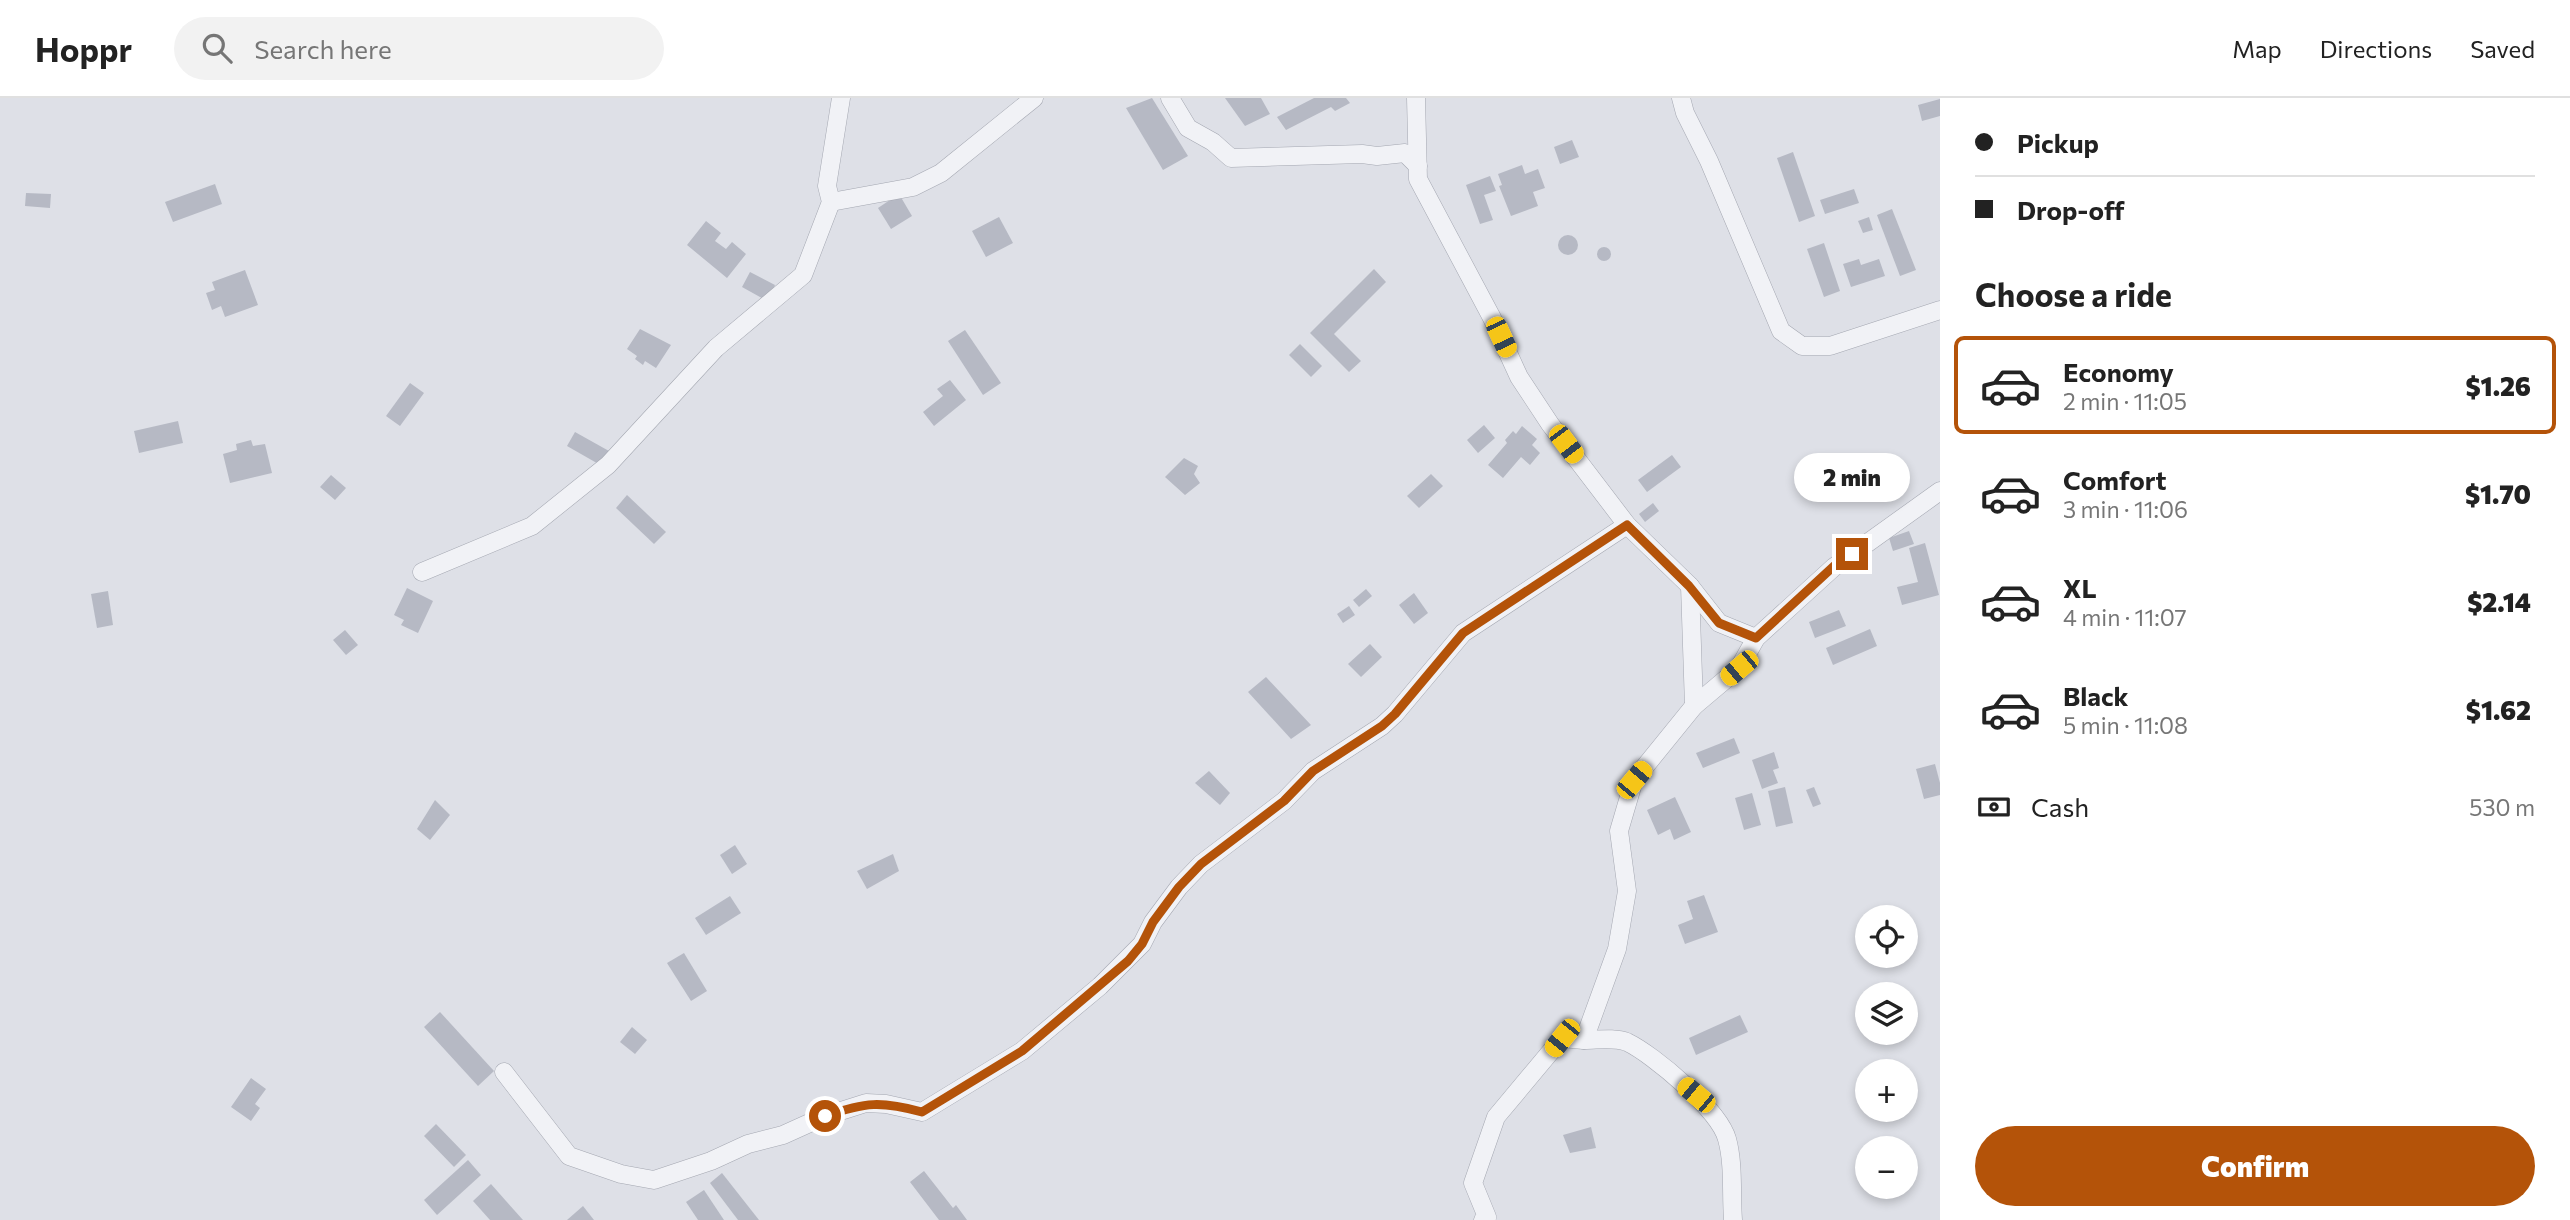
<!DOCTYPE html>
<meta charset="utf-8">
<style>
:root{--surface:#fff;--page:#f2f2f2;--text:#222;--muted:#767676;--line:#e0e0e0;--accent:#b45309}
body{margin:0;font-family:Commissioner,sans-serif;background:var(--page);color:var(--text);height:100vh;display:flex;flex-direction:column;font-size:26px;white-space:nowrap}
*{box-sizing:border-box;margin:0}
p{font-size:23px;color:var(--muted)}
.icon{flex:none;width:38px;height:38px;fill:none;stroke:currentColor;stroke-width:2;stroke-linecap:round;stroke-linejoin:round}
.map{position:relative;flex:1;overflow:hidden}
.sheet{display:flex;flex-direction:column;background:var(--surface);width:630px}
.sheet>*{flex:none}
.banner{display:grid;align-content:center;height:154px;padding:0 35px;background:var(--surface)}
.buttons{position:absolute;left:1855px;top:807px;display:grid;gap:14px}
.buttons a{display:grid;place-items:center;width:63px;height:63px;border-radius:50%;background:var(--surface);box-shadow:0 4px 10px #0003;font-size:35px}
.end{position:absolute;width:32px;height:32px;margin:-16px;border:9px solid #b45309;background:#fff;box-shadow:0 0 0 4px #fff}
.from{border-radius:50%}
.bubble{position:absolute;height:49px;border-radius:24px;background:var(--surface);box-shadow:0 4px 10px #0003;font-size:23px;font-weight:800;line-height:49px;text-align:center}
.car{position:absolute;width:21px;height:42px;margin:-21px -10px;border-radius:9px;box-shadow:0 0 5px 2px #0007;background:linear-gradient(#f5c518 24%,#345 0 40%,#f5c518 0 76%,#345 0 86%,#f5c518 0)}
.banner b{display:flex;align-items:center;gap:24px;height:66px;font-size:26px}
.banner b+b{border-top:2px solid var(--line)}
.banner i{width:18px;height:18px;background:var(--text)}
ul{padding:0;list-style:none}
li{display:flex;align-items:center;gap:21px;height:98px;margin:0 14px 10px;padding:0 21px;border:4px solid transparent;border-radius:10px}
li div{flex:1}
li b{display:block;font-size:26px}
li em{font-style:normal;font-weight:800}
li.selected{border-color:var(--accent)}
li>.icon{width:63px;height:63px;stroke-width:1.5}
h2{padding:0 35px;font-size:32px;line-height:84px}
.pay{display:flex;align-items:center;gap:18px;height:77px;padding:0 35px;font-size:26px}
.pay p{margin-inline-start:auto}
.cta{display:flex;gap:14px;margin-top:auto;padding:14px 35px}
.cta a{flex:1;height:80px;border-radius:42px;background:var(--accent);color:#fff;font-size:28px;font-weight:800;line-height:80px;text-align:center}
header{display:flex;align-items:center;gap:42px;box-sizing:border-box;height:98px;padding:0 35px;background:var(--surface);border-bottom:2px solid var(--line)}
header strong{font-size:33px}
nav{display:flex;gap:38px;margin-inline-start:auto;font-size:24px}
.search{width:490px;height:63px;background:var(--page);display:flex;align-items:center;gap:18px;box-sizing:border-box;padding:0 24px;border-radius:38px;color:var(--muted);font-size:26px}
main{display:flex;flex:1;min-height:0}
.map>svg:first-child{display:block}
.building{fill:#b6b9c4}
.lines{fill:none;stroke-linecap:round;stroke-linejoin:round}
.street-casing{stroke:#a4a7b1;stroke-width:19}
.street{stroke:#f1f2f6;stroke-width:18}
.route{stroke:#b45309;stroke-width:9}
</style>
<header>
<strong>Hoppr</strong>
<div class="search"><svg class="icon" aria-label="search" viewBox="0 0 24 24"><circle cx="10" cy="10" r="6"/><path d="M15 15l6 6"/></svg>Search here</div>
<nav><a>Map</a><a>Directions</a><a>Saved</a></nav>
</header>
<main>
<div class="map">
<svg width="1940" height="1122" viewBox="0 0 1940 1122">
<rect width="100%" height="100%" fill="#dee0e7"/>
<g class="building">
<polygon points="1152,0 1188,58 1163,72 1126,10"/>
<polygon points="1225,0 1261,0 1270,16 1245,28"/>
<polygon points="1314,0 1346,0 1350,5 1335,13 1331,9 1286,32 1277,19"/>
<polygon points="1940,1 1940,18 1922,23 1918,7"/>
<polygon points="1572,42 1579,59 1560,66 1554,49"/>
<polygon points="1793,54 1815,118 1799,124 1777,60"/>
<polygon points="1522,67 1525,76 1538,71 1545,90 1533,94 1538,108 1511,118 1499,88 1502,87 1498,76"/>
<polygon points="1490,78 1496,93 1484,97 1493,122 1480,126 1466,87"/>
<polygon points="215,86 222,106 173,124 165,104"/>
<polygon points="1854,91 1859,105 1825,116 1820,102"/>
<polygon points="26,95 51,96 50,110 25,108"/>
<polygon points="899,96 912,118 891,131 878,110"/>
<polygon points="1892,111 1916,172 1900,178 1877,117"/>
<polygon points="999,119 1013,145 986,159 972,133"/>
<polygon points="1869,119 1873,132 1863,135 1858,123"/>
<polygon points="706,123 721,135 715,143 726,151 732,144 746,156 727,180 687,147"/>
<circle cx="1568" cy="147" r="10"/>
<polygon points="1824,145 1840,193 1824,199 1807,151"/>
<circle cx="1604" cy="156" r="7"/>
<polygon points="1859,161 1861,167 1879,161 1885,178 1851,189 1843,166"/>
<polygon points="1374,171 1386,184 1334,236 1361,263 1349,274 1310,235"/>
<polygon points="245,172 258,207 225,219 221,208 212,212 206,195 215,192 212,184"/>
<polygon points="750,174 775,187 767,203 742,189"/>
<polygon points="640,231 671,247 656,270 645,263 643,267 635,261 637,258 627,251"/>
<polygon points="965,232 1001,285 983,297 948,243"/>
<polygon points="1300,246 1322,268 1311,279 1289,257"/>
<polygon points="950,282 966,302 934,328 923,314 943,298 937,291"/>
<polygon points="410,285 424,295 400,328 386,318"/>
<polygon points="178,323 183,345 139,355 134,333"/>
<polygon points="1484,327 1495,340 1478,355 1467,342"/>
<polygon points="1522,328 1537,341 1532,347 1540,355 1530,367 1521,359 1503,380 1488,367 1507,345 1505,342 1513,333 1516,336"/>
<polygon points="575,334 609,353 602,368 567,348"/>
<polygon points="251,342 253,348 265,346 272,375 230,385 223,356 237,352 236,346"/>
<polygon points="1672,357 1681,369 1647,394 1638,382"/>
<polygon points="1184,360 1198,368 1194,376 1200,385 1185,397 1165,379"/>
<polygon points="1431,376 1443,388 1419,410 1407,398"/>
<polygon points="331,377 346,390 335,402 320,389"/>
<polygon points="627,397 666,434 654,446 616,410"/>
<polygon points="1653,405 1659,413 1645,424 1639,416"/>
<polygon points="1909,433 1914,446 1893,453 1889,440"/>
<polygon points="1925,445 1939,497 1902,507 1897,489 1918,484 1909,450"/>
<polygon points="407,490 433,503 418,535 401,527 404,522 394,517"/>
<polygon points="1366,491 1372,498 1359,509 1353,502"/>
<polygon points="108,493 113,527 97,530 91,496"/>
<polygon points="1414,495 1428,515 1414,526 1399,507"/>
<polygon points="1349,508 1355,517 1343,525 1337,516"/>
<polygon points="1839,512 1846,528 1815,540 1809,524"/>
<polygon points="1870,531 1877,548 1833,567 1826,550"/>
<polygon points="345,532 358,547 346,557 333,542"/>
<polygon points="1370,546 1382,559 1361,579 1348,566"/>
<polygon points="1266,579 1311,627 1291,641 1248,594"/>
<polygon points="1734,640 1740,655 1703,670 1696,655"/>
<polygon points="1774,654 1779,670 1773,672 1778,685 1762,691 1752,662"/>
<polygon points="1935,666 1940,685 1940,697 1924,701 1916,671"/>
<polygon points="1209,673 1230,695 1220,707 1195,685"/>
<polygon points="1785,689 1793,725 1776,729 1768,693"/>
<polygon points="1814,689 1821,706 1813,709 1806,692"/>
<polygon points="1752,695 1761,727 1744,732 1735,700"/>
<polygon points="1675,699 1691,734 1674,742 1670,731 1658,737 1647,712"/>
<polygon points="435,702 450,717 430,742 417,731"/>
<polygon points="735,747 747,766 732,776 720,757"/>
<polygon points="893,756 899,773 867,791 857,773"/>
<polygon points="1704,797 1718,834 1685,846 1678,827 1693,821 1687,803"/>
<polygon points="730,798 741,815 706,837 695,820"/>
<polygon points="684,855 707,893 691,903 667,865"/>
<polygon points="440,914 494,973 478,988 424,929"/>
<polygon points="1740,917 1748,934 1696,957 1689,940"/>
<polygon points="632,929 647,942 635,956 620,944"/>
<polygon points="251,980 266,991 255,1006 260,1010 251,1023 231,1009"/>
<polygon points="436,1026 466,1057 454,1069 424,1038"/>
<polygon points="1591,1029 1596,1050 1570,1055 1563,1037"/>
<polygon points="468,1062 481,1077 437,1117 424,1102"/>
<polygon points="924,1073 953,1110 956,1107 967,1122 939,1122 910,1084"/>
<polygon points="722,1075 759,1122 738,1122 710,1085"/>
<polygon points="491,1086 523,1122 490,1122 473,1103"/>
<polygon points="704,1092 724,1122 698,1122 686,1104"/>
<polygon points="583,1108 594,1122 567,1122"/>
</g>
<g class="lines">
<defs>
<g id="street">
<polyline points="1170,0 1188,30 1213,44 1231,60 1362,56 1377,58 1405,55 1418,68"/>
<polyline points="1416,0 1418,81 1492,220 1519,279 1550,326 1627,427 1690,488 1719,525 1756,540"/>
<polyline points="1681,0 1685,15 1709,63 1781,233 1802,248 1830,248 1940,212"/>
<polyline points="831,104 913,89 941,75 1034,0"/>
<polyline points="422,474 532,428 608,367 716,250 803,177 831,104 827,88 841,0"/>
<polyline points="1690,488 1694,608"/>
<path d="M1584 942C1598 942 1614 939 1627 944 1654 957 1719 1012 1727 1041 1734 1066 1731 1096 1733 1122"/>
<polyline points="504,974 569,1058 621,1076 654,1082 711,1063 748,1046 783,1037 825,1018 866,1005 886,1006 922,1014 1022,953 1100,888 1142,846 1153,824 1179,789 1201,766 1284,703 1313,673 1382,628 1395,616 1463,535 1627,427"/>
<polyline points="1483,1122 1487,1119 1473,1085 1496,1019 1562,940 1584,942 1617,851 1627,793 1619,733 1634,682 1694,608 1739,570 1756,540 1834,469 1940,393"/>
</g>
</defs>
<use href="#street" class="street-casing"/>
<use href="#street" class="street"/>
</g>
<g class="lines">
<path class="route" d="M825 1018C866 1004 881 1003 922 1014L1022 953 1128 863 1142 846 1153 824 1179 789 1201 766 1284 703 1313 673 1382 628 1395 616 1463 535 1627 427 1689 488 1719 525 1756 540 1834 468 1852 456"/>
</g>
</svg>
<div class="buttons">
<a><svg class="icon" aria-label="locate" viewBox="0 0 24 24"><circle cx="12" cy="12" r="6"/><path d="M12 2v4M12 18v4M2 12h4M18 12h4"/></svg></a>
<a><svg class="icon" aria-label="layers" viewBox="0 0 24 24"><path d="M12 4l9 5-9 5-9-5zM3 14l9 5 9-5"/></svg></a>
<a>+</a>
<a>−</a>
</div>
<i class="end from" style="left:825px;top:1018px"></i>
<i class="end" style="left:1852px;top:456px"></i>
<div class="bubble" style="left:1794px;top:355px;width:116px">2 min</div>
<i class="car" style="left:1501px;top:239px;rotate:155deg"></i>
<i class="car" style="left:1566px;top:346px;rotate:143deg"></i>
<i class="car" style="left:1739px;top:570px;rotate:230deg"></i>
<i class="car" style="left:1634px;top:682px;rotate:40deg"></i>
<i class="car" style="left:1562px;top:940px;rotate:219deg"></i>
<i class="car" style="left:1696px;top:997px;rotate:310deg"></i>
</div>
<section class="sheet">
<div class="banner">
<b><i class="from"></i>Pickup</b>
<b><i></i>Drop-off</b>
</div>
<h2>Choose a ride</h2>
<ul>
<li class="selected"><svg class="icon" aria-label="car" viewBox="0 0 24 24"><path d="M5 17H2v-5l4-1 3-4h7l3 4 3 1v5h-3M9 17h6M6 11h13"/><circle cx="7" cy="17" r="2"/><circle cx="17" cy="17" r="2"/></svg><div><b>Economy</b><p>2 min · 11:05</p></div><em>$1.26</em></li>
<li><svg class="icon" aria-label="car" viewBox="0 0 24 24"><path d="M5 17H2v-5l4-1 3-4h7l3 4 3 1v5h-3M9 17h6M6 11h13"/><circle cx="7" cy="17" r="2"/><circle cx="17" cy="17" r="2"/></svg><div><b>Comfort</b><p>3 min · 11:06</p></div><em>$1.70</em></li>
<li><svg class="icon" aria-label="car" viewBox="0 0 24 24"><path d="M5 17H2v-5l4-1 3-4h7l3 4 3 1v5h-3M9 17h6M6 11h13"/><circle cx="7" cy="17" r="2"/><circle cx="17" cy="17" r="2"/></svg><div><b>XL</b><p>4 min · 11:07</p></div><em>$2.14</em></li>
<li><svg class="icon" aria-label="car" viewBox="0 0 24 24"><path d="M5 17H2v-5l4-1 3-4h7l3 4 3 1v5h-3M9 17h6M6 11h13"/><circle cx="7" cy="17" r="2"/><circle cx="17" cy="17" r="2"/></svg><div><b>Black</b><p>5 min · 11:08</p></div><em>$1.62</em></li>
</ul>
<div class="pay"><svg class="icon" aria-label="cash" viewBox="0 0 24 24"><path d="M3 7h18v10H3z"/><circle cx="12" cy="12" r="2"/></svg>Cash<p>530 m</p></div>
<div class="cta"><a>Confirm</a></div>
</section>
</main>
